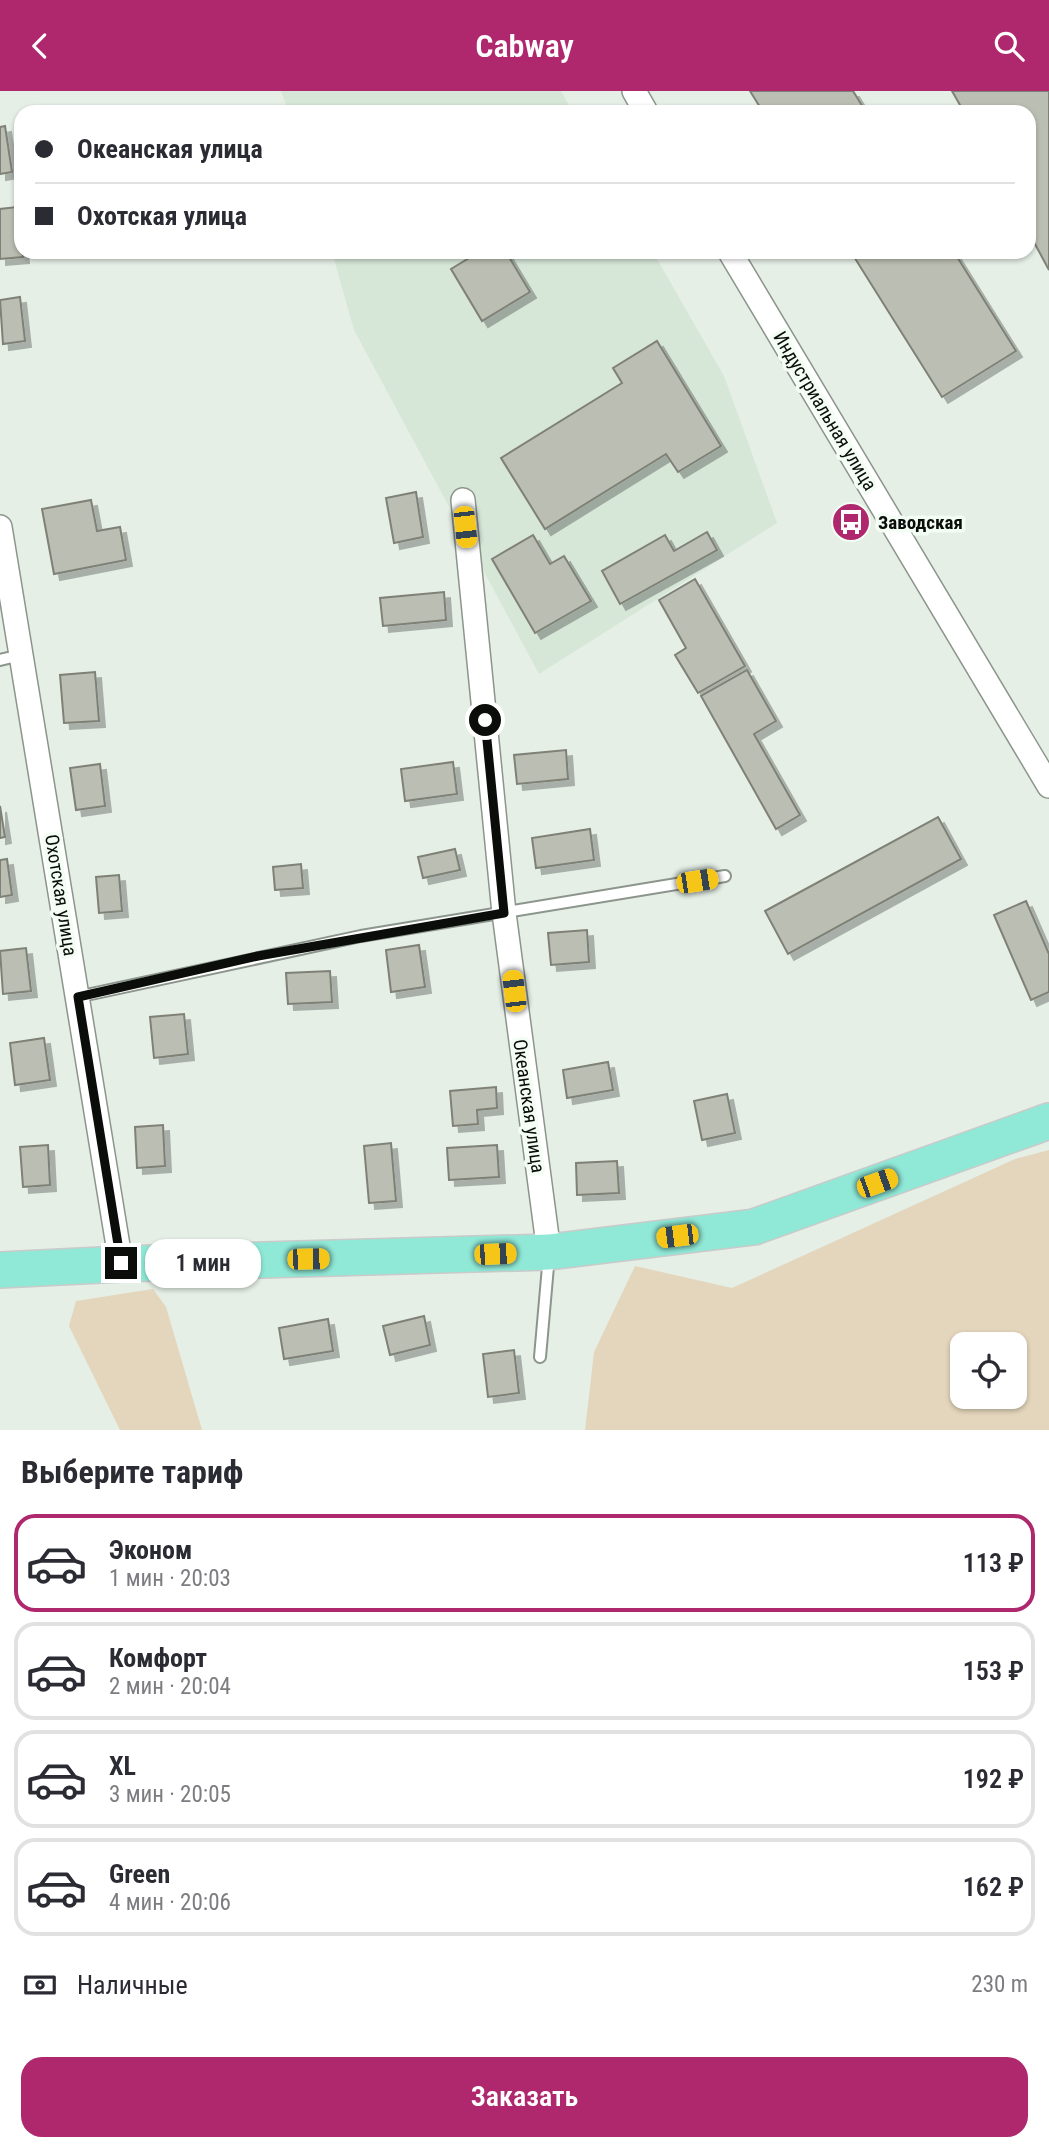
<!DOCTYPE html>
<html lang="ru">
<meta charset="utf-8">
<style>
:root{--surface:#fff;--page:#f2f2f3;--text:#2b2b33;--muted:#7c7c81;--line:#e1e1e2;--accent:#af286d}
body{margin:0;font-family:"Roboto Condensed",sans-serif;background:var(--page);color:var(--text);height:100vh;display:flex;flex-direction:column;font-size:26px;white-space:nowrap}
*{box-sizing:border-box;margin:0}
p{font-size:23px;color:var(--muted)}
.icon{flex:none;width:38px;height:38px;fill:none;stroke:currentColor;stroke-width:2;stroke-linecap:round;stroke-linejoin:round}
.map{position:relative;height:1339px;overflow:hidden}
.sheet{display:flex;flex-direction:column;background:var(--surface);flex:1}
.sheet>*{flex:none}
.hud{position:absolute;left:14px;top:14px;width:1022px;height:154px;border-radius:21px;box-shadow:0 2px 5px #0004;display:grid;align-content:center;height:154px;padding:0 21px;background:var(--surface)}
.controls{position:absolute;left:950px;top:1241px;display:grid;gap:14px}
.controls a{display:grid;place-items:center;width:77px;height:77px;border-radius:14px;background:var(--surface);box-shadow:0 2px 5px #0004;font-size:35px}
.end{position:absolute;width:32px;height:32px;margin:-16px;border:9px solid #0a0d0a;background:#fff;box-shadow:0 0 0 4px #fff}
.from{border-radius:50%}
.bubble{position:absolute;height:49px;border-radius:21px;background:var(--surface);box-shadow:0 2px 5px #0004;font-size:23px;font-weight:600;line-height:49px;text-align:center}
.car{position:absolute;width:21px;height:42px;margin:-21px -10px;border-radius:9px;box-shadow:0 0 5px 2px #0007;background:linear-gradient(#f5c518 24%,#345 0 40%,#f5c518 0 76%,#345 0 86%,#f5c518 0)}
.hud b{display:flex;align-items:center;gap:24px;height:66px;font-size:26px}
.hud b+b{border-top:2px solid var(--line)}
.hud i{width:18px;height:18px;background:var(--text)}
ul{padding:0;list-style:none}
li{display:flex;align-items:center;gap:21px;height:98px;margin:0 14px 10px;padding:0 7px;border:4px solid var(--line);border-radius:21px}
li div{flex:1}
li b{display:block;font-size:26px}
li em{font-style:normal;font-weight:600}
li.selected{border-color:var(--accent)}
li>.icon{width:63px;height:63px;stroke-width:1.5}
h2{padding:0 21px;font-size:32px;line-height:84px}
.pay{display:flex;align-items:center;gap:18px;height:77px;padding:0 21px;font-size:26px}
.pay p{margin-inline-start:auto}
.button{display:flex;gap:14px;margin-top:auto;padding:14px 21px}
.button a{flex:1;height:80px;border-radius:21px;background:var(--accent);color:#fff;font-size:28px;font-weight:600;line-height:80px;text-align:center}
header{display:flex;justify-content:space-between;align-items:center;height:91px;padding:0 21px;background:var(--accent);color:#fff;font-size:32px;font-weight:600}
.map>svg:first-child{display:block}
.built{fill:#d6e6d7}
.green{fill:#e3d6bc;fill-rule:evenodd}
.building{fill:#bbbeb2;stroke:#7f8176;stroke-width:2;filter:url(#shadow)}
.lines{fill:none;stroke-linecap:round;stroke-linejoin:round}
.service-casing{stroke:#8c958c;stroke-width:14}
.minor-casing{stroke:#8c958c;stroke-width:26}
.primary-casing{stroke:#c9cac9;stroke-width:38}
.service{stroke:#fff;stroke-width:10}
.minor{stroke:#fff;stroke-width:23}
.primary{stroke:#90e9d7;stroke-width:35}
.route{stroke:#0a0d0a;stroke-width:9}
.labels{text-anchor:middle;dominant-baseline:central;stroke-width:7;stroke-linejoin:round;paint-order:stroke}
.street-label{font-size:19px;fill:#0a0d0a;stroke:#f3fdf3}
.poi-label{font-size:19px;font-weight:bold;fill:#0a0d0a;stroke:#f3fdf3;text-anchor:start}
</style>
<header><svg class="icon" aria-label="back" viewBox="0 0 24 24"><path d="M15 5l-7 7 7 7"/></svg>Cabway<svg class="icon" aria-label="search" viewBox="0 0 24 24"><circle cx="10" cy="10" r="6"/><path d="M15 15l6 6"/></svg></header>
<div class="map">
<svg width="1049" height="1339" viewBox="0 0 1049 1339">
<defs>
<filter id="shadow"><feDropShadow dx="6" dy="6" stdDeviation="0" flood-color="#0004"/></filter>
</defs>
<rect width="100%" height="100%" fill="#e5efe6"/>
<g class="built">
<polygon points="281,0 561,0 573,21 289,21"/>
<polygon points="332,161 653,161 724,285 777,432 539,583 354,239"/>
</g>
<g class="green">
<path d="M1049 1059V1339H585L594 1261 635 1175 732 1197 1015 1068ZM962 1253H1015V1306H962Z"/>
<polygon points="153,1198 166,1216 202,1339 120,1339 69,1235 76,1210"/>
</g>
<g class="building">
<polygon points="750,0 853,0 866,21 763,21"/>
<polygon points="952,0 1049,0 1049,179 1029,142 1029,21 964,21"/>
<polygon points="5,35 12,81 0,83 0,36"/>
<polygon points="17,116 23,166 0,168 0,118"/>
<polygon points="479,161 506,161 530,201 482,230 451,178"/>
<polygon points="851,161 954,161 1016,260 942,306"/>
<polygon points="20,206 25,250 3,253 0,209"/>
<polygon points="657,250 721,355 678,381 666,363 545,438 501,367 622,292 613,277"/>
<polygon points="416,401 423,446 394,452 386,407"/>
<polygon points="91,409 97,440 120,436 126,469 54,483 42,418"/>
<polygon points="707,441 717,459 620,513 602,480 665,444 674,460"/>
<polygon points="533,444 550,473 564,465 591,510 535,542 492,468"/>
<polygon points="695,488 745,575 698,602 675,564 686,557 659,509"/>
<polygon points="444,501 446,529 383,535 380,507"/>
<polygon points="747,579 776,630 754,643 800,724 776,738 701,605"/>
<polygon points="95,581 99,630 64,632 60,584"/>
<polygon points="566,659 568,688 517,693 514,664"/>
<polygon points="453,671 457,703 405,710 401,678"/>
<polygon points="100,673 105,715 76,719 70,677"/>
<polygon points="0,715 5,746 0,747"/>
<polygon points="938,726 961,768 788,863 765,820"/>
<polygon points="590,738 594,769 536,777 532,747"/>
<polygon points="455,758 460,779 423,787 418,766"/>
<polygon points="7,768 12,804 0,806 0,769"/>
<polygon points="301,773 303,797 275,799 273,776"/>
<polygon points="119,784 122,820 99,822 96,786"/>
<polygon points="1026,810 1049,863 1049,901 1031,909 994,824"/>
<polygon points="587,839 589,871 551,874 548,842"/>
<polygon points="419,854 425,896 391,901 386,859"/>
<polygon points="26,857 31,900 3,903 0,860"/>
<polygon points="330,880 332,911 288,913 286,882"/>
<polygon points="184,923 188,963 154,967 150,926"/>
<polygon points="44,947 50,989 15,994 10,952"/>
<polygon points="608,971 613,999 567,1007 563,979"/>
<polygon points="496,996 497,1017 477,1019 478,1033 453,1035 450,1000"/>
<polygon points="727,1003 735,1042 702,1049 694,1010"/>
<polygon points="163,1034 165,1075 137,1077 135,1036"/>
<polygon points="391,1052 396,1110 369,1112 364,1055"/>
<polygon points="48,1054 50,1094 23,1096 20,1056"/>
<polygon points="497,1054 499,1086 449,1089 447,1057"/>
<polygon points="617,1070 619,1102 577,1104 576,1072"/>
<polygon points="424,1225 430,1254 390,1264 383,1235"/>
<polygon points="328,1228 333,1260 284,1268 279,1237"/>
<polygon points="514,1259 519,1302 488,1306 483,1263"/>
</g>
<g class="lines">
<defs>
<g id="service">
<polyline points="0,569 21,564"/>
<polyline points="77,906 361,845 725,785"/>
<polyline points="540,1266 549,1164"/>
</g>
<g id="minor">
<polyline points="634,0 646,21"/>
<polyline points="730,161 1049,695"/>
<polyline points="463,409 504,822 549,1161"/>
<polyline points="0,436 121,1173"/>
</g>
<polyline id="primary" points="0,1179 121,1173 549,1161 754,1136 1049,1030"/>
</defs>
<use href="#service" class="service-casing"/>
<use href="#minor" class="minor-casing"/>
<use href="#primary" class="primary-casing"/>
<use href="#service" class="service"/>
<use href="#minor" class="minor"/>
<use href="#primary" class="primary"/>
</g>
<g class="lines">
<polyline class="route" points="121,1172 78,906 258,865 504,822 485,629"/>
</g>
<defs>
<symbol id="bus-disc" viewBox="-11 -11 22 22"><circle r="9.5" fill="#af286d" stroke="#f3fdf3"/><path d="M-5-6H5V4H4V6H2V4H-2V6H-4V4H-5ZM-3.5-4V0h7V-4ZM-3.5 1.2v1.5H-2V1.2ZM2 1.2v1.5H3.5V1.2Z" fill="#fff"/></symbol>
</defs>
<g fill-rule="evenodd">
<use href="#bus-disc" x="829" y="409" width="44" height="44"/>
</g>
<g class="labels">
<g class="street-label">
<text transform="translate(825 320) rotate(59)">Индустриальная улица</text>
<text transform="translate(61 804) rotate(81)">Охотская улица</text>
<text transform="translate(529 1015) rotate(82)">Океанская улица</text>
</g>
<g class="poi-label">
<text x="878" y="431">Заводская</text>
</g>
</g>
</svg>
<div class="controls">
<a><svg class="icon" aria-label="locate" viewBox="0 0 24 24"><circle cx="12" cy="12" r="6"/><path d="M12 2v4M12 18v4M2 12h4M18 12h4"/></svg></a>
</div>
<i class="end from" style="left:485px;top:629px"></i>
<i class="end" style="left:121px;top:1172px"></i>
<div class="bubble" style="left:145px;top:1148px;width:116px">1 мин</div>
<i class="car" style="left:465px;top:436px;rotate:174deg"></i>
<i class="car" style="left:697px;top:790px;rotate:81deg"></i>
<i class="car" style="left:514px;top:900px;rotate:353deg"></i>
<i class="car" style="left:877px;top:1092px;rotate:70deg"></i>
<i class="car" style="left:677px;top:1145px;rotate:263deg"></i>
<i class="car" style="left:495px;top:1163px;rotate:88deg"></i>
<i class="car" style="left:308px;top:1168px;rotate:89deg"></i>
<div class="hud">
<b><i class="from"></i>Океанская улица</b>
<b><i></i>Охотская улица</b>
</div>
</div>
<section class="sheet">
<h2>Выберите тариф</h2>
<ul>
<li class="selected"><svg class="icon" aria-label="car" viewBox="0 0 24 24"><path d="M5 17H2v-5l4-1 3-4h7l3 4 3 1v5h-3M9 17h6M6 11h13"/><circle cx="7" cy="17" r="2"/><circle cx="17" cy="17" r="2"/></svg><div><b>Эконом</b><p>1 мин · 20:03</p></div><em>113 ₽</em></li>
<li><svg class="icon" aria-label="car" viewBox="0 0 24 24"><path d="M5 17H2v-5l4-1 3-4h7l3 4 3 1v5h-3M9 17h6M6 11h13"/><circle cx="7" cy="17" r="2"/><circle cx="17" cy="17" r="2"/></svg><div><b>Комфорт</b><p>2 мин · 20:04</p></div><em>153 ₽</em></li>
<li><svg class="icon" aria-label="car" viewBox="0 0 24 24"><path d="M5 17H2v-5l4-1 3-4h7l3 4 3 1v5h-3M9 17h6M6 11h13"/><circle cx="7" cy="17" r="2"/><circle cx="17" cy="17" r="2"/></svg><div><b>XL</b><p>3 мин · 20:05</p></div><em>192 ₽</em></li>
<li><svg class="icon" aria-label="car" viewBox="0 0 24 24"><path d="M5 17H2v-5l4-1 3-4h7l3 4 3 1v5h-3M9 17h6M6 11h13"/><circle cx="7" cy="17" r="2"/><circle cx="17" cy="17" r="2"/></svg><div><b>Green</b><p>4 мин · 20:06</p></div><em>162 ₽</em></li>
</ul>
<div class="pay"><svg class="icon" aria-label="cash" viewBox="0 0 24 24"><path d="M3 7h18v10H3z"/><circle cx="12" cy="12" r="2"/></svg>Наличные<p>230 m</p></div>
<div class="button"><a>Заказать</a></div>
</section>
